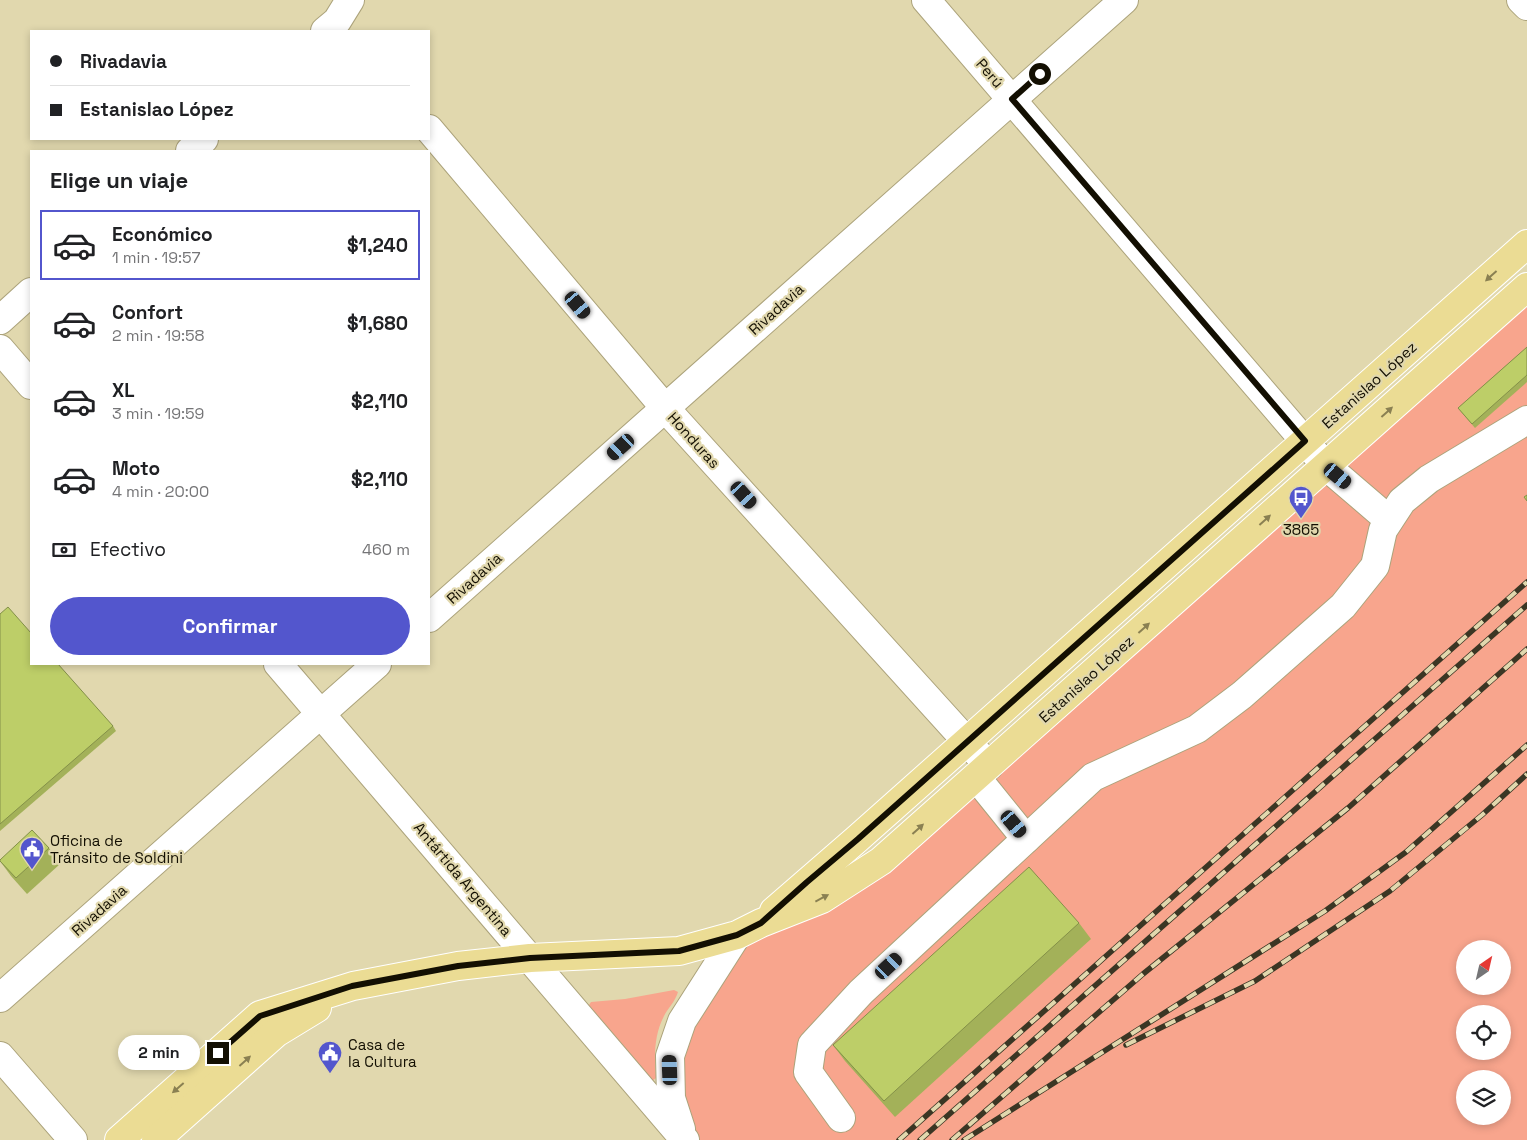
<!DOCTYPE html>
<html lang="es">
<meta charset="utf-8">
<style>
:root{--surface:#fff;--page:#f2f2f2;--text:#202124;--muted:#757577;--line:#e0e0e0;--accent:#5356cd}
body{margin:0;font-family:"Space Grotesk",sans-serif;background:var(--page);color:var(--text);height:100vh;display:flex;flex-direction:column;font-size:19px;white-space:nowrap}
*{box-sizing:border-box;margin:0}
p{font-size:16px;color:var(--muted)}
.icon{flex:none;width:28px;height:28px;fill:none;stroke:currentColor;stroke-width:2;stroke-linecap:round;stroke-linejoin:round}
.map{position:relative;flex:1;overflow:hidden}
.sheet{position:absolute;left:30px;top:150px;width:400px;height:515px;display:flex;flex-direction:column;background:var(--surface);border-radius:0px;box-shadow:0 2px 8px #0003}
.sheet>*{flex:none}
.guide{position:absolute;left:30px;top:30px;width:400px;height:110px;border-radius:0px;box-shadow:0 2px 8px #0003;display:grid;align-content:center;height:110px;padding:0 20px;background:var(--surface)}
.needle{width:32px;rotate:34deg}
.fabs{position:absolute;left:1456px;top:940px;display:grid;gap:10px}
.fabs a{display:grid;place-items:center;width:55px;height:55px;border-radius:50%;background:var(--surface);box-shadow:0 2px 8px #0003;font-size:25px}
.end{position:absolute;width:22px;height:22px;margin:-11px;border:6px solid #130f02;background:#fff;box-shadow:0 0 0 2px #fff}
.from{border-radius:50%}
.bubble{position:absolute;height:35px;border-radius:18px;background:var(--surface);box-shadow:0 2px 8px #0003;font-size:16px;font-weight:700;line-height:35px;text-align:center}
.car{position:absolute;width:15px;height:30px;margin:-15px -8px;border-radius:6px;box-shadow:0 0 4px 1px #0007;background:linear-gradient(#222 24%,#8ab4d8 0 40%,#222 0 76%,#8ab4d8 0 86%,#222 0)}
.guide b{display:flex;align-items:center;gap:18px;height:48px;font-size:19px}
.guide b+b{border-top:1px solid var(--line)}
.guide i{width:12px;height:12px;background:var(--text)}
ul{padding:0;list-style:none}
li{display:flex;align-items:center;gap:15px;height:70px;margin:0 10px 8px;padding:0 10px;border:2px solid transparent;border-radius:0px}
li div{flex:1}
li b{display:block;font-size:19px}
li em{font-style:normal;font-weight:700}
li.on{border-color:var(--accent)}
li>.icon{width:45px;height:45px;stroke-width:1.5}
h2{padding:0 20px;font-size:22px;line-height:60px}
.pay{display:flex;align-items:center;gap:12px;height:55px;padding:0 20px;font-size:19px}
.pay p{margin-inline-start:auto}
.primary-button{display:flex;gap:10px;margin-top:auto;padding:10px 20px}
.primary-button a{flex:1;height:58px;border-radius:30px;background:var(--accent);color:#fff;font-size:20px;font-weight:700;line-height:58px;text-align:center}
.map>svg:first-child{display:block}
.green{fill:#f8a58d;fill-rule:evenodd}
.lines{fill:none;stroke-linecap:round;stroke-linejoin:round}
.minor-casing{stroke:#aca37b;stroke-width:30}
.major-casing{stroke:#fff;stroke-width:30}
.minor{stroke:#fff;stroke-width:28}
.major{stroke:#ebdc94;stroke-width:28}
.rail-casing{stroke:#3b3624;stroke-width:5.5}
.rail{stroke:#e1d8ae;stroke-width:4;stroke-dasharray:11;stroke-linecap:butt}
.wall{fill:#a3b159}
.building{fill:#bdce68;stroke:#849049}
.oneway{fill:#8a8052}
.route{stroke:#130f02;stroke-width:6}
.labels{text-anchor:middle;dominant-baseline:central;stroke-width:4.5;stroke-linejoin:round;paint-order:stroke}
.street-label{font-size:15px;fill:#130f02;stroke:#e1d8ae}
.poi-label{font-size:15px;fill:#130f02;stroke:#e1d8ae;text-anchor:start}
</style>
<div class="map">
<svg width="1527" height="1140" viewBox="0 0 1527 1140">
<rect width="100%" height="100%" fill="#e1d8ae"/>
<g class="green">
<path d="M1527 287V1140H685L682 1021 737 935 822 899ZM1465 949H1502V986H1465ZM1465 1014H1502V1051H1465ZM1465 1079H1502V1116H1465Z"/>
<path d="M674 990 678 992C675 1002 668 1008 664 1016 654 1035 654 1057 656 1078L652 1081 593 1012 589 1005 591 1002 625 999Z"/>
</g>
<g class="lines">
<defs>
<g id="minor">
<polyline points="926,0 1326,466 1389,520"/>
<polyline points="1521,0 1527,6"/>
<polyline points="325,31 337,21 350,0"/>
<polyline points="429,129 665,408 989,766"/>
<polyline points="190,151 204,139"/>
<polyline points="0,320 31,292"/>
<polyline points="0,349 31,385"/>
<polyline points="429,618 1124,0"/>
<polyline points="278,664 685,1140"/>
<polyline points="976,777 1026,839"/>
<polyline points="0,998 377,664"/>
<polyline points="0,1056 73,1140"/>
<polyline points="841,1118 808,1072 812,1045 861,992 1093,777 1197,729 1242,695 1343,606 1375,566 1383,530 1402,501 1429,479 1527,420"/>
<polyline points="681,1129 671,1098 670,1056 682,1021 737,935"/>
</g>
<g id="major">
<polyline points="774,911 857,839 1527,244"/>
<polyline points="119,1140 260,1015 353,986 458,966 530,958 679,951 737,935 761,923 822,899 881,861 1527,287"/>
<polyline points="156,1140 276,1033 317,1008"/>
</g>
</defs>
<use href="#minor" class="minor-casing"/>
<use href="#major" class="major-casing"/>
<use href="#minor" class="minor"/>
<use href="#major" class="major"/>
<defs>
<g id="rail">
<polyline points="1126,1045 1255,981 1390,891 1482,815 1527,774"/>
<polyline points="899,1140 1527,582"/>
<polyline points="920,1140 1527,605"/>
<polyline points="952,1140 1143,974 1348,808 1527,649"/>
<polyline points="964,1140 1325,911 1406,852 1527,745"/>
</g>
</defs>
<use href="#rail" class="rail-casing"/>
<use href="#rail" class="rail"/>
</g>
<g class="wall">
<polygon points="1527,347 1527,382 1475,428 1458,408"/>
<polygon points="0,614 113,726 116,731 0,831"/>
<polygon points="49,848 60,864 27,894 11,876 0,861"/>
<polygon points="1079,923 1091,939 895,1117 845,1061 833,1045"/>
</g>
<g class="building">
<polygon points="1527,347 1527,375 1472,424 1458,408"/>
<polygon points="1527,495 1527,501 1524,497"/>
<polygon points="8,607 31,633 31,664 58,664 113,726 0,824 0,614"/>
<polygon points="32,830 49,848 16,878 0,861 0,860"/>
<polygon points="1029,867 1079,923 884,1101 833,1045"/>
</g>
<defs><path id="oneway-solid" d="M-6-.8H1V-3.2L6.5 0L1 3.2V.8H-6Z" transform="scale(1.25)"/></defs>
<g class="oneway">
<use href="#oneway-solid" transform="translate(1491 276) rotate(138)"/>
<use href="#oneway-solid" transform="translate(1387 412) rotate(-42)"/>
<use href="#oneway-solid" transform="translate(1265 520) rotate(-42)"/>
<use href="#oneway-solid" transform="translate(1144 628) rotate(-42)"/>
<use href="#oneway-solid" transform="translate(918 829) rotate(-42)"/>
<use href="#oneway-solid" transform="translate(822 898) rotate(-28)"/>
<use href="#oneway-solid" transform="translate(245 1061) rotate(-42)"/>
<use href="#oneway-solid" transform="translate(178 1088) rotate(139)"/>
</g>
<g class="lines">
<polyline class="route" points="218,1053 260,1016 352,986 458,966 530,958 679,951 737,935 761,923 807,882 858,839 1305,441 1012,99 1040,74"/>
</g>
<defs>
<symbol id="bus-pin" viewBox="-11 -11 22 30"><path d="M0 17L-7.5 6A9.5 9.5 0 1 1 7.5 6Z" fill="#5356cd" stroke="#e1d8ae"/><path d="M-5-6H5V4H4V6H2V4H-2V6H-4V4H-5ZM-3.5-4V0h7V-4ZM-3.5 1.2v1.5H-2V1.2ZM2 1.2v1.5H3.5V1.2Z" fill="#fff"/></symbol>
<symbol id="civic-pin" viewBox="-11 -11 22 30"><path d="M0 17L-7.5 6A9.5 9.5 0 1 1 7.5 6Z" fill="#5356cd" stroke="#e1d8ae"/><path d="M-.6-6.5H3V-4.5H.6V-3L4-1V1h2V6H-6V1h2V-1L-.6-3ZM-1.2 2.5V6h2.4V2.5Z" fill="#fff"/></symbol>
</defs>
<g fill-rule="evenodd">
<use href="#bus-pin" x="1287" y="484" width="28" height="38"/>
<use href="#civic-pin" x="18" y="835" width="28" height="38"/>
<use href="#civic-pin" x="316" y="1039" width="28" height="38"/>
</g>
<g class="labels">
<g class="street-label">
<text transform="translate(990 73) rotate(49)">Perú</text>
<text transform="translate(776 309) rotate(-42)">Rivadavia</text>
<text transform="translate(1369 385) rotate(-42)">Estanislao López</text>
<text transform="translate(694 440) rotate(48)">Honduras</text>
<text transform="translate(474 578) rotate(-42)">Rivadavia</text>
<text transform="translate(1086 679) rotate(-42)">Estanislao López</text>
<text transform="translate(463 879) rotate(50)">Antártida Argentina</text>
<text transform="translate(99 910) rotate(-42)">Rivadavia</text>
</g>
<g class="poi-label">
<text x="1301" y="529" text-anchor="middle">3865</text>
<text x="50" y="840">Oficina de<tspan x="50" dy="17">Tránsito de Soldini</tspan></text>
<text x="348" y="1044">Casa de<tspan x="348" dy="17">la Cultura</tspan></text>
</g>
</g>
</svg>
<div class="fabs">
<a><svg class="needle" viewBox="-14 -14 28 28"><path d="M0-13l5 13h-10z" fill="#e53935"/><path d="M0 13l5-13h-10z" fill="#757577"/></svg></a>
<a><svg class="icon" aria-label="locate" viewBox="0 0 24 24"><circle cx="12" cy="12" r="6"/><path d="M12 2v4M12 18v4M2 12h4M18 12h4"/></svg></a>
<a><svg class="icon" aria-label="layers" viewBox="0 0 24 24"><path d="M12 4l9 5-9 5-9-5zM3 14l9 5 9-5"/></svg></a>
</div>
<i class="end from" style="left:1040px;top:74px"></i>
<i class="end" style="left:218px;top:1053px"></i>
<div class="bubble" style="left:118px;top:1035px;width:82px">2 min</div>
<i class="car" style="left:578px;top:305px;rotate:140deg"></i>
<i class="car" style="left:621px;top:447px;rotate:228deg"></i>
<i class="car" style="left:1338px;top:476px;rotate:130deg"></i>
<i class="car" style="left:744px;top:495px;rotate:138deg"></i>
<i class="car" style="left:1014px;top:824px;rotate:140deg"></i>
<i class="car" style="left:889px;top:966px;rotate:47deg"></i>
<i class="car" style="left:670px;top:1070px;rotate:358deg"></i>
<div class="guide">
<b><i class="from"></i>Rivadavia</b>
<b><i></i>Estanislao López</b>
</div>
<section class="sheet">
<h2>Elige un viaje</h2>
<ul>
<li class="on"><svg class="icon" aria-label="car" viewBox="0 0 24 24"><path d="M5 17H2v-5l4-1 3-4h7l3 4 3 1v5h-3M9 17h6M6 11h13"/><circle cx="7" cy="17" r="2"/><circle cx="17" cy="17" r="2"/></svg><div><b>Económico</b><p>1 min · 19:57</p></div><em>$1,240</em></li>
<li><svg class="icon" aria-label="car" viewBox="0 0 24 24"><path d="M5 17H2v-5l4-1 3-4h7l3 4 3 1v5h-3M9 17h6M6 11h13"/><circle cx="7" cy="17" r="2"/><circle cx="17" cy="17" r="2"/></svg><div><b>Confort</b><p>2 min · 19:58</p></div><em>$1,680</em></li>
<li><svg class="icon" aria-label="car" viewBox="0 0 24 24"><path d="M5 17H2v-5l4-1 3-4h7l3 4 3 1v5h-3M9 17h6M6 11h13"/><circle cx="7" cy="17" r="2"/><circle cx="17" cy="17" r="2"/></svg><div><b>XL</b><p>3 min · 19:59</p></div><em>$2,110</em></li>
<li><svg class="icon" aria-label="car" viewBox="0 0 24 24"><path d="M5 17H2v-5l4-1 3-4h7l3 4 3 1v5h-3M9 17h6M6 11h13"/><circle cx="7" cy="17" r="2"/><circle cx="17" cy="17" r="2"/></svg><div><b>Moto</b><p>4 min · 20:00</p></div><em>$2,110</em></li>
</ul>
<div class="pay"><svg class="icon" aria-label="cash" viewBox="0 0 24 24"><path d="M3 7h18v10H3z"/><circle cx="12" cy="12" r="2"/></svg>Efectivo<p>460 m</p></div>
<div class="primary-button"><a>Confirmar</a></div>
</section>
</div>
